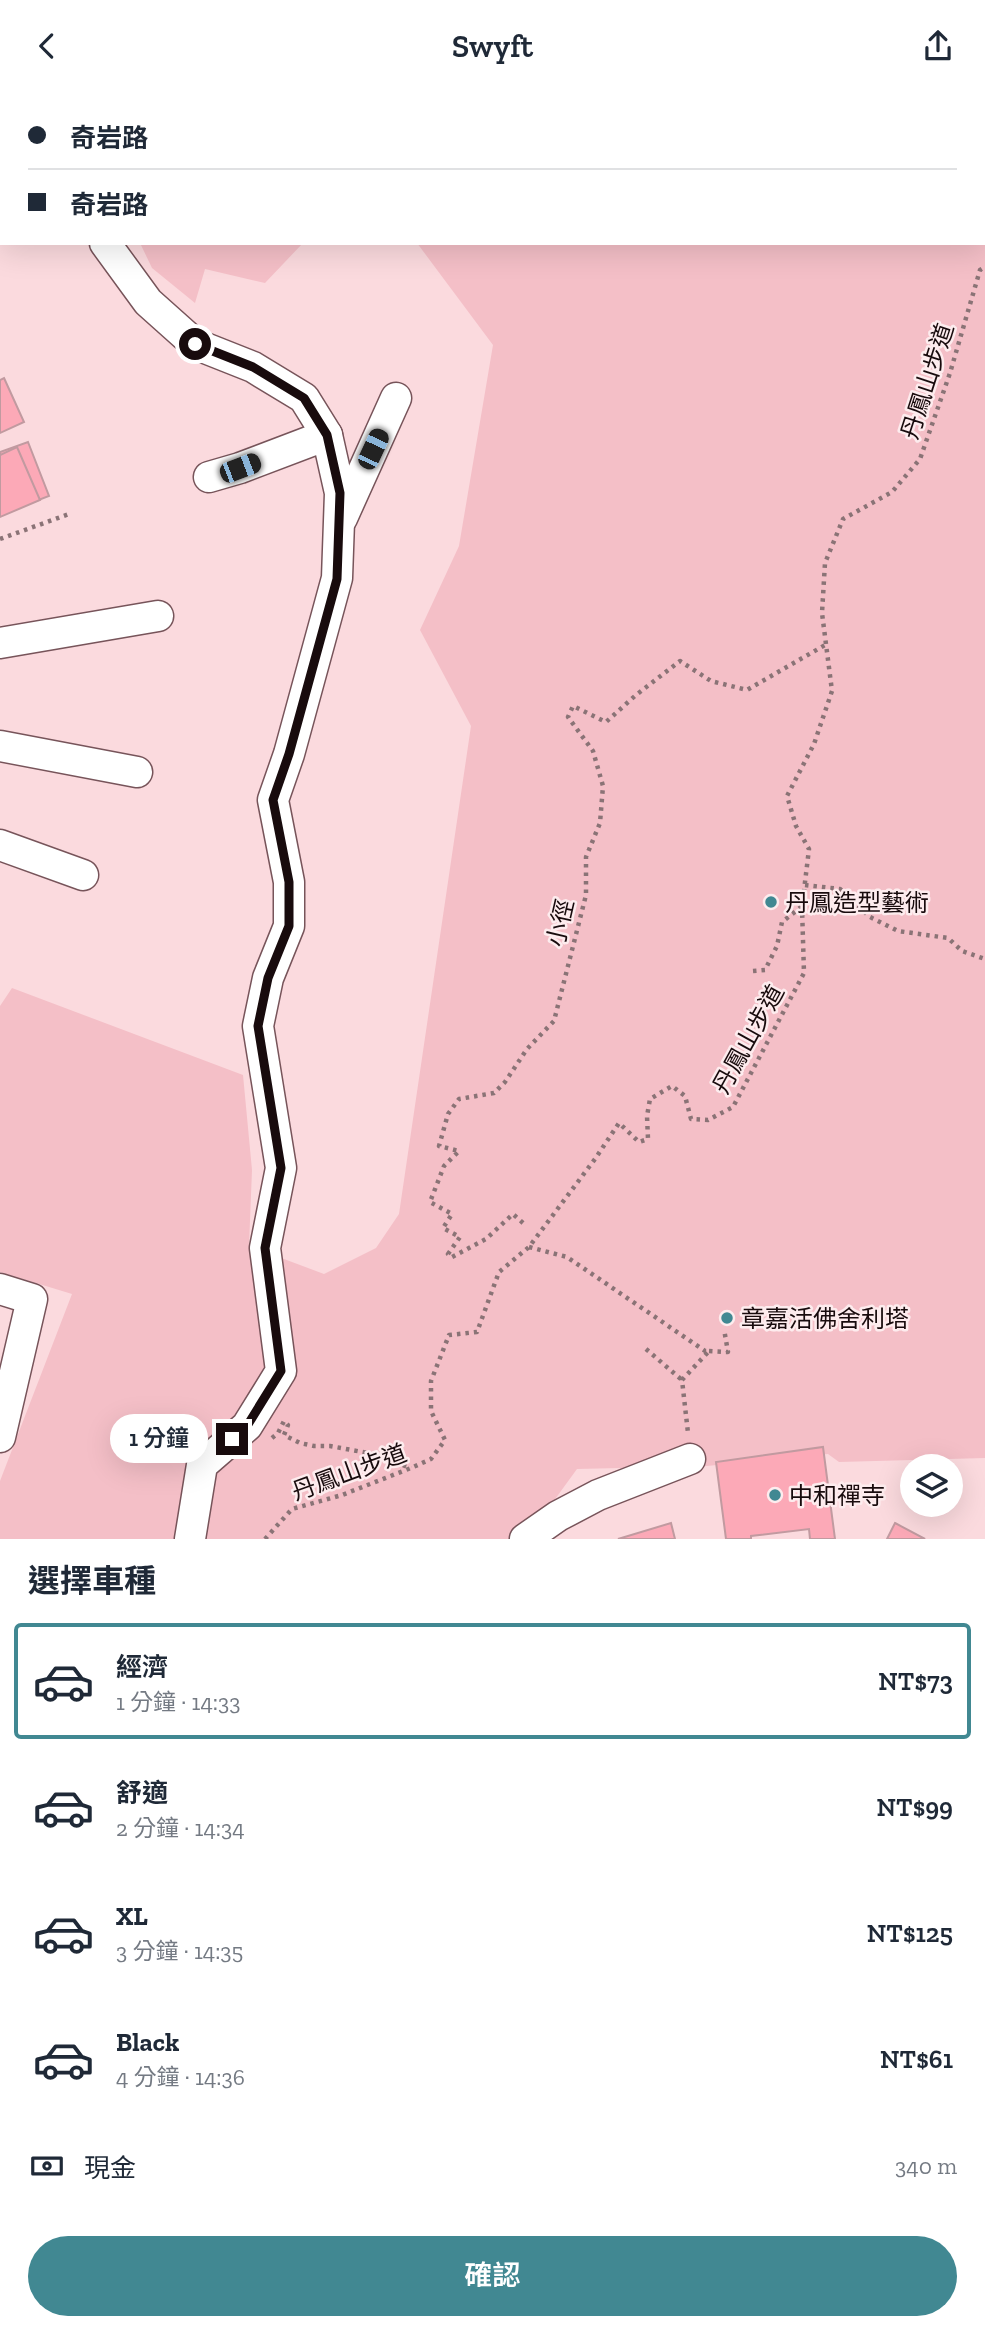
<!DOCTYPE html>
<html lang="zh-TW">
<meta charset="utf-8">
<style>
:root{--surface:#fff;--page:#f6f6f7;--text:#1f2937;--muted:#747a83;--line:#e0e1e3;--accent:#418892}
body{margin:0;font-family:"Zilla Slab","Noto Sans TC",serif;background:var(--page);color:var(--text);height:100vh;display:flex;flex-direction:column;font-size:26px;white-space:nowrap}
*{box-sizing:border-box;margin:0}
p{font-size:23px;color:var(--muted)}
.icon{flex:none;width:38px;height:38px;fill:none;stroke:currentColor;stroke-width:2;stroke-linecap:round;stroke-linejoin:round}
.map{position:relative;height:1448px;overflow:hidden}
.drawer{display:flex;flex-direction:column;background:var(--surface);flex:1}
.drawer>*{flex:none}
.hud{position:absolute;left:0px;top:0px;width:985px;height:154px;box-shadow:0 7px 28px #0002;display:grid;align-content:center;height:154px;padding:0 28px;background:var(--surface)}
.fabs{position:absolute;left:900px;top:1363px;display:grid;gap:14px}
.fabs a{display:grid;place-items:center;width:63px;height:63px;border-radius:50%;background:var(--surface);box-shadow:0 7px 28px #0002;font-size:35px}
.end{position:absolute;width:32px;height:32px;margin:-16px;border:9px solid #180b0d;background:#fff;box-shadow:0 0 0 4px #fff}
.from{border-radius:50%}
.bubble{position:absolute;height:49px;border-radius:24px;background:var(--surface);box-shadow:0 7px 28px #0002;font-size:23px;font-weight:600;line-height:49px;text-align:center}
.car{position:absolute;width:21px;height:42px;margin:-21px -10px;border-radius:9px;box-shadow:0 0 5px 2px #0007;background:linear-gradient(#222 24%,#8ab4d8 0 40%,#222 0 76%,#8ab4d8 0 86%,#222 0)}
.hud b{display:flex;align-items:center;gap:24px;height:66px;font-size:26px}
.hud b+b{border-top:2px solid var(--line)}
.hud i{width:18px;height:18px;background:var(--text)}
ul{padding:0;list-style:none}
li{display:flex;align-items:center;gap:21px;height:116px;margin:0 14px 10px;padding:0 14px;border:4px solid transparent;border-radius:7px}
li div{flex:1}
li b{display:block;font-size:26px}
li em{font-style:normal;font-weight:600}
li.selected{border-color:var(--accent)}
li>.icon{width:63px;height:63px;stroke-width:1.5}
h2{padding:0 28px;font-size:32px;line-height:84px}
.pay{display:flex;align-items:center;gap:18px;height:77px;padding:0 28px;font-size:26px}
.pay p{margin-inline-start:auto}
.cta{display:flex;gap:14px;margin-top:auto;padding:14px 28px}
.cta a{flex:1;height:80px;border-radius:42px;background:var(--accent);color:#fff;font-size:28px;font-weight:600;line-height:80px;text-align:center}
header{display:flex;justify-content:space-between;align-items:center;height:91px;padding:0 28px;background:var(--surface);font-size:32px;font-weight:600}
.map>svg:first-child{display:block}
.green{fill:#f4bfc7}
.building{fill:#fca9b7;stroke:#c19aa0;stroke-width:2}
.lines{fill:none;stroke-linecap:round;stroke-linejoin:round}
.minor-casing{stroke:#77545a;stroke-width:33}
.path{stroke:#8a7376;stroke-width:4.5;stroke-dasharray:3.5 5;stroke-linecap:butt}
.minor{stroke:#fff;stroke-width:30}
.route{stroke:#180b0d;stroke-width:9}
.poi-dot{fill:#418892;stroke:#fdecee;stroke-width:2.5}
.labels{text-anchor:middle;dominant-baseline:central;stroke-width:5;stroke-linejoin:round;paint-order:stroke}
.street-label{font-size:24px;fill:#180b0d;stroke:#fdecee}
.poi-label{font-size:24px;fill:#180b0d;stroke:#fdecee;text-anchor:start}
</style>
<header><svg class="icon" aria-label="back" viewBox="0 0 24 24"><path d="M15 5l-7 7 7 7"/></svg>Swyft<svg class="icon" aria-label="share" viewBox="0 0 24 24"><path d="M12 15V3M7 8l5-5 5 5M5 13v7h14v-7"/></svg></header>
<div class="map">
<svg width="985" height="1448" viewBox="0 0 985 1448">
<rect width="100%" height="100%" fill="#fbdade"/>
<g class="green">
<polygon points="142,0 985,0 985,1367 839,1371 828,1363 707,1375 577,1378 526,1448 0,1448 0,1390 72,1203 0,1181 0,915 12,897 243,984 252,1079 249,1155 324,1183 376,1157 399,1123 471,635 420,539 459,455 493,254 417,152 984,152 984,2 142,2"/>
<polygon points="140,152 303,152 265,192 205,178 195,212 152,177"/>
</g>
<g class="building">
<polygon points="0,0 119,0 117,2 2,2 2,10 0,10"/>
<polygon points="4,287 24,331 0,342 0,289"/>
<polygon points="28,351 49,405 5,422 0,409 0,361"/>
<polygon points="17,356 40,409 0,426 0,364"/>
<polygon points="823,1356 835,1448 810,1448 809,1438 751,1445 751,1448 726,1448 716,1371"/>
<polygon points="671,1432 675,1448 618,1448"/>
<polygon points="895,1432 925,1448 887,1448"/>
</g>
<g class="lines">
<defs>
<g id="minor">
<polyline points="0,77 2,77"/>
<polyline points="105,152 148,211 195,253 253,276 304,307 327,344 340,402 337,487 289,663 273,709 289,791 289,835 268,887 258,935 281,1077 265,1157 281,1280 247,1335 202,1374 190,1448"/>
<polyline points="209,386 240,377 327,344"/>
<polyline points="342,427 396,307"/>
<polyline points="0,552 158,525"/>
<polyline points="0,655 137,681"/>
<polyline points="0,754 83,784"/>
<polyline points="0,1198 32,1208 0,1346"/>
<polyline points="525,1448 558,1425 598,1404 690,1368"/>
</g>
</defs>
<use href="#minor" class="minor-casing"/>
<g class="path">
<polyline points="0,448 69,423"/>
<polyline points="805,794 840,798 870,826 898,840 948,847 962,860 985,868"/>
<polyline points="753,880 765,879 777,855 782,831 801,816"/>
<polyline points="523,1132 513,1123 486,1148 452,1166 448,1163 460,1146 443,1137 452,1123 430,1111 444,1075 459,1060 439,1055 448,1023 459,1008 494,1002 505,991 527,958 554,930 586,804 586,766 600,732 603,695 593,660 568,626 573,615 606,631 636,604 680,570 711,590 747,599 825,554"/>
<polyline points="529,1156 567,1166 705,1260 709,1260 682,1289 688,1342"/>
<polyline points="646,1258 682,1289"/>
<polyline points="709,1260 728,1261 724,1238"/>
<polyline points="272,1347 278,1342 284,1330 288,1334 284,1344 300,1352 314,1355 330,1355 368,1362 411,1377"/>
<polyline points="265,1448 292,1418 342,1404 411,1377 431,1368 445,1349 431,1320 431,1290 449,1244 477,1241 499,1181 529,1156 595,1068 619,1032 639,1051 648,1048 647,1025 650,1008 672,995 685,1005 691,1028 708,1029 733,1016 804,882 802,816 809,758 796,735 787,705 814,653 832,600 822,522 825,472 843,428 892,401 920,368 950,282 980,179 985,176"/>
</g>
<use href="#minor" class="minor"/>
</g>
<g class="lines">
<polyline class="route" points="195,253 253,276 304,307 327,344 340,402 337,488 289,663 273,709 289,791 289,835 268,887 258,935 281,1077 265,1157 281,1280 247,1335 232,1348"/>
</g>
<g class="poi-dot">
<circle cx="771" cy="811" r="7"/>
<circle cx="727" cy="1227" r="7"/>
<circle cx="775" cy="1404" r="7"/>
</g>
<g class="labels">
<g class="street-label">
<text transform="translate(927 290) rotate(-72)">丹鳳山步道</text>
<text transform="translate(560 832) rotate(-77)">小徑</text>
<text transform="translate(748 948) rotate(-61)">丹鳳山步道</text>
<text transform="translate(349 1381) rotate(-20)">丹鳳山步道</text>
</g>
<g class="poi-label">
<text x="785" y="811">丹鳳造型藝術</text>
<text x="741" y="1227">章嘉活佛舍利塔</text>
<text x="789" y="1404">中和禪寺</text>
</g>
</g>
</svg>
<div class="fabs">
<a><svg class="icon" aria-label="layers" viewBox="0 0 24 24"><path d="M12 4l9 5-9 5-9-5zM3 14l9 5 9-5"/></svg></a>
</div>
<i class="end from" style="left:195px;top:253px"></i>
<i class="end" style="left:232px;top:1348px"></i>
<div class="bubble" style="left:110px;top:1323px;width:98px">1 分鐘</div>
<i class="car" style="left:373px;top:358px;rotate:25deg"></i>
<i class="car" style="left:240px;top:377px;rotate:69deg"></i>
<div class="hud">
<b><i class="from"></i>奇岩路</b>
<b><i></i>奇岩路</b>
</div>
</div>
<section class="drawer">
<h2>選擇車種</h2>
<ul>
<li class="selected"><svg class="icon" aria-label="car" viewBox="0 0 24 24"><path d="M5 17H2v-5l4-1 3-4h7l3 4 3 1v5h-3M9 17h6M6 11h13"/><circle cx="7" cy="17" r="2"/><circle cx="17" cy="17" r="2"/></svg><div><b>經濟</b><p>1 分鐘 · 14:33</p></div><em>NT$73</em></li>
<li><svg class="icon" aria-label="car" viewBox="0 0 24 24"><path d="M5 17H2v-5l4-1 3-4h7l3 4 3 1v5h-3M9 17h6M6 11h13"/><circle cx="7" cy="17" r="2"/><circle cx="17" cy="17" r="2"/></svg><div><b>舒適</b><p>2 分鐘 · 14:34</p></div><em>NT$99</em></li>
<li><svg class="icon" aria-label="car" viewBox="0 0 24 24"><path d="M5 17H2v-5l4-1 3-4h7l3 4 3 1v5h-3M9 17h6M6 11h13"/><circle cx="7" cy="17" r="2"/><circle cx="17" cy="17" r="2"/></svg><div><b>XL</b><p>3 分鐘 · 14:35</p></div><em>NT$125</em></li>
<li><svg class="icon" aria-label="car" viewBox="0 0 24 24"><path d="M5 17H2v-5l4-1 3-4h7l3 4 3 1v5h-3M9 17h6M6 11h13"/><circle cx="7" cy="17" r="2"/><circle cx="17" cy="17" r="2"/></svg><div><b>Black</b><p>4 分鐘 · 14:36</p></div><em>NT$61</em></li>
</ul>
<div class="pay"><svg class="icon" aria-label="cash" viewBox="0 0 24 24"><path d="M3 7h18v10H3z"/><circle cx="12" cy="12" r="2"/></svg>現金<p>340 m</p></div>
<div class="cta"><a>確認</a></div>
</section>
